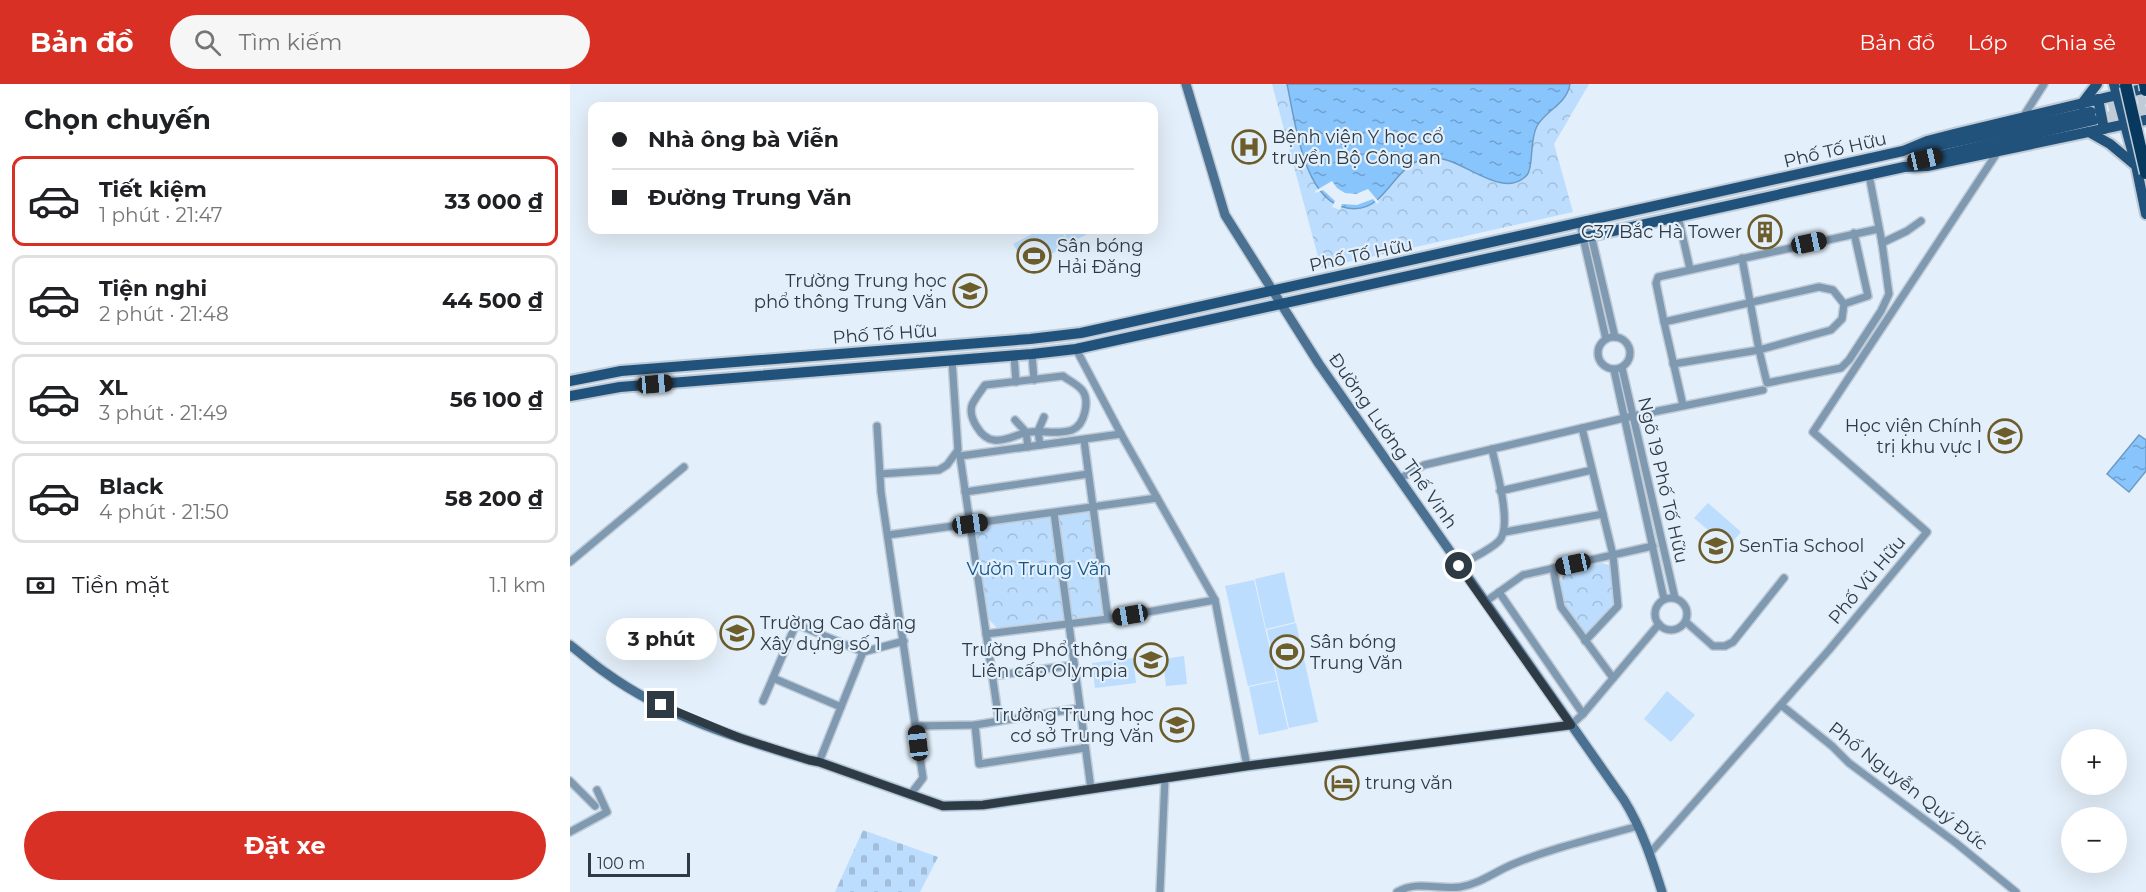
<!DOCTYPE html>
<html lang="vi">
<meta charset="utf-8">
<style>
:root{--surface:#fff;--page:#f6f6f6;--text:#202124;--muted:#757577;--line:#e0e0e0;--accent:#d93025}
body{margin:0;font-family:Montserrat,sans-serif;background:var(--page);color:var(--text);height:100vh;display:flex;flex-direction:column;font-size:22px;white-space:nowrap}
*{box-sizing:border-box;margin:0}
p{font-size:20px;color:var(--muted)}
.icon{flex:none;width:33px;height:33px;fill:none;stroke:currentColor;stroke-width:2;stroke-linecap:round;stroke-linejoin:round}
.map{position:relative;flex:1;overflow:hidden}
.drawer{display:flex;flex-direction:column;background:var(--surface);width:570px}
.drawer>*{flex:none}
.banner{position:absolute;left:18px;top:18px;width:570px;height:132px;border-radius:12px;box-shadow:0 6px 24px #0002;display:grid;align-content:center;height:132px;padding:0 24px;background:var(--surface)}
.fabs{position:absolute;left:1491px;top:645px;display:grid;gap:12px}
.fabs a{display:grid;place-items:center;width:66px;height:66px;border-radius:50%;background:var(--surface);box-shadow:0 6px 24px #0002;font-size:30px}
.scale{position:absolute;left:18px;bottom:15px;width:102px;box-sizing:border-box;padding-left:6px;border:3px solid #2e3a44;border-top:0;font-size:16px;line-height:21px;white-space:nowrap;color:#2e3a44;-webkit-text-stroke:4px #e3effa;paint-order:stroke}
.end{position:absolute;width:27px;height:27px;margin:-14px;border:8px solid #2e3a44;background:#fff;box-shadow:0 0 0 3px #fff}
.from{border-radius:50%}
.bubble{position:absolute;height:42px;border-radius:21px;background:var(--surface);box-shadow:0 6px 24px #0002;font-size:20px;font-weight:700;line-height:42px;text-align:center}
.car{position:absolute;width:18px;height:36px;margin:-18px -9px;border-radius:8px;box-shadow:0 0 4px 2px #0007;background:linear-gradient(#222 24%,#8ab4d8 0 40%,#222 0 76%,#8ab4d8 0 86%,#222 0)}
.banner b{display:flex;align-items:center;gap:21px;height:57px;font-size:22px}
.banner b+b{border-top:2px solid var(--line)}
.banner i{width:15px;height:15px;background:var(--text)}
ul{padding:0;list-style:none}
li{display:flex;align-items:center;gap:18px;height:90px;margin:0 12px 9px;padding:0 12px;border:3px solid var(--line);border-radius:12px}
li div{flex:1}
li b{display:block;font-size:22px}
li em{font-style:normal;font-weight:700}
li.active{border-color:var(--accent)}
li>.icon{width:54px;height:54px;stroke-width:1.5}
h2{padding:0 24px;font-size:27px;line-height:72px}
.pay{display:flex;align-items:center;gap:15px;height:66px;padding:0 24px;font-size:22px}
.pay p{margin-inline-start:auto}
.primary-button{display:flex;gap:12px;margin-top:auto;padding:12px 24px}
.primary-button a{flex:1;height:69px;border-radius:36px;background:var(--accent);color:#fff;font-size:24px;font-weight:700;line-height:69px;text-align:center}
header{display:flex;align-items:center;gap:36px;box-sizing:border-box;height:84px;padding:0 30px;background:var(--accent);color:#fff}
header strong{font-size:28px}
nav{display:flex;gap:33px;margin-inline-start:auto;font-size:21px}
.search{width:420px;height:54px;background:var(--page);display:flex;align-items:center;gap:15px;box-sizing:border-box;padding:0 21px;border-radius:33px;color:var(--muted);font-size:22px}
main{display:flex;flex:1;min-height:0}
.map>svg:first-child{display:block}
.cemetery{fill:url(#cemetery-stones)}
.park{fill:url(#park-crowns)}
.pitch{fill:#bcddfd}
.water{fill:url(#water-ripples);stroke:#6d9bc6;stroke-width:1.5}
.pier{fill:#e3effa}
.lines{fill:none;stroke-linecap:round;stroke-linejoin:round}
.primary-tunnel{stroke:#bfcbd6;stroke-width:10;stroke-dasharray:10 5;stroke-linecap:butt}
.street-casing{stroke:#bfcbd6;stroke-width:10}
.secondary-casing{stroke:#bfcbd6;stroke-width:12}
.primary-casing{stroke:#bfcbd6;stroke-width:14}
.street{stroke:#7f99b1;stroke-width:7}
.secondary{stroke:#4a7092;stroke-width:9}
.primary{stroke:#21527b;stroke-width:10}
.highway-bridge-casing{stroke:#bfcbd6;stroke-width:15;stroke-linecap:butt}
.highway-bridge{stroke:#07395e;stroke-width:12}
.route{stroke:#2e3a44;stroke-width:8}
.labels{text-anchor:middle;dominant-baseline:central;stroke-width:4.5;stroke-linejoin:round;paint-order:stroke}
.poi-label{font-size:18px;fill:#2e3a44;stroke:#e3effa;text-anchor:start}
.street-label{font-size:18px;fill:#2e3a44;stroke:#e3effa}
.park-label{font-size:18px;fill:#105588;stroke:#e3effa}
</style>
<header>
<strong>Bản đồ</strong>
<div class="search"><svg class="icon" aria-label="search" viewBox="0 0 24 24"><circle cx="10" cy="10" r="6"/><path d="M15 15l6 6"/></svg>Tìm kiếm</div>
<nav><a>Bản đồ</a><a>Lớp</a><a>Chia sẻ</a></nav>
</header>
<main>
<section class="drawer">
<h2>Chọn chuyến</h2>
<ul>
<li class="active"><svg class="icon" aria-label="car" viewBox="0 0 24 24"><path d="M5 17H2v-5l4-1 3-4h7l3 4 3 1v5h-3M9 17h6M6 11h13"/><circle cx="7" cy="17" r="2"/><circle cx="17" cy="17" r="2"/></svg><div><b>Tiết kiệm</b><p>1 phút · 21:47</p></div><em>33 000 ₫</em></li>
<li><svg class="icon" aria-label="car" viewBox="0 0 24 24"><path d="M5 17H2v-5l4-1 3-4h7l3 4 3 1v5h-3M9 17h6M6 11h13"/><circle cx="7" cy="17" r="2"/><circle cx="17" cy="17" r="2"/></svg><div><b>Tiện nghi</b><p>2 phút · 21:48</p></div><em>44 500 ₫</em></li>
<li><svg class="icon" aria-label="car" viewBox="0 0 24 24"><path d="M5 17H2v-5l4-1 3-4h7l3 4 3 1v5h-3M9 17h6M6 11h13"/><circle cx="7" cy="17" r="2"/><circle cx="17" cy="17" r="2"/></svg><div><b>XL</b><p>3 phút · 21:49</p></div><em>56 100 ₫</em></li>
<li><svg class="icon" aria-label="car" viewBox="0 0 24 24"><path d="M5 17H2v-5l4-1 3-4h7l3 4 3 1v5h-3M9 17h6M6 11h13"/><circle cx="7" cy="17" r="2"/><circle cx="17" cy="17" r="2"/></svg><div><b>Black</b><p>4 phút · 21:50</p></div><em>58 200 ₫</em></li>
</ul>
<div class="pay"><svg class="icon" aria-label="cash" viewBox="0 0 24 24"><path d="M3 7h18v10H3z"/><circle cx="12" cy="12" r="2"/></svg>Tiền mặt<p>1.1 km</p></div>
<div class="primary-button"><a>Đặt xe</a></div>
</section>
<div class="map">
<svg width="1576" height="808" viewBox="0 0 1576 808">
<defs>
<pattern id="cemetery-stones" width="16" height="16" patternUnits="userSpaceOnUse" patternTransform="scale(1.5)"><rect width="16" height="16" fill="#bcddfd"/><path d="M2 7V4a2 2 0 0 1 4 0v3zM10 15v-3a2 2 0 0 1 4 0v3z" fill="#a2beda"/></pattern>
<pattern id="park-crowns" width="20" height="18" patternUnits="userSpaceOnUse" patternTransform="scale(1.5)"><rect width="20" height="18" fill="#bcddfd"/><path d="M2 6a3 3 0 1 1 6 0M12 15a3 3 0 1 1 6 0" fill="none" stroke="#a2beda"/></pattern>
<pattern id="water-ripples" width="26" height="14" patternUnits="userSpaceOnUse" patternTransform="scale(1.5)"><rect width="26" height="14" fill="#88c5fd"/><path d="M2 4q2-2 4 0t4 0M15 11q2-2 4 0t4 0" fill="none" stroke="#70a1ce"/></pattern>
</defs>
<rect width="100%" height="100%" fill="#e3effa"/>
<polygon class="cemetery" points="293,746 368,773 350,808 265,808"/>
<g class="park">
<polygon points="702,0 1019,0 984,60 1003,128 751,184"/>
<polygon points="522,423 536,530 427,544 412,528 400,440"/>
<path d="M1032 479 1044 483 1048 522 1017 551C1003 542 977 497 1000 486 1009 482 1023 481 1032 479Z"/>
</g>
<g class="pitch">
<polygon points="469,146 491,146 499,160 457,184 443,160"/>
<polygon points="492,146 525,146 500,159"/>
<polygon points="1138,419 1171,448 1158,463 1124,434"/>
<polygon points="714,488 725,538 696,545 685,495"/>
<polygon points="684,496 707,596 678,602 655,502"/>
<polygon points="726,539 748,638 719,644 697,546"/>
<polygon points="614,572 617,600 596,602 593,575"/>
<polygon points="563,574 566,599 525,604 522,579"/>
<polygon points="707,597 718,645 689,651 679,603"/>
<polygon points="1097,607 1125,631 1101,658 1074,635"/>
</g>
<g class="water">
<path d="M717 0H1000C997 20 976 26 967 42 959 57 964 83 957 91 932 119 889 69 859 74 834 77 824 101 807 116 799 123 788 126 777 124 733 117 725 36 717 0Z"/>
<polygon points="1569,351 1576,356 1576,387 1559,408 1537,390"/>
</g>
<polygon class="pier" points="762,97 767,104 775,109 786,110 798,105 809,118 807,120 803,115 787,121 772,120 770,126 762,123 765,117 753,106 746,109 745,107"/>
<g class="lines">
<g class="primary-tunnel">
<polyline points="1524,27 1576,15"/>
<polyline points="1524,36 1576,24"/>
</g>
<defs>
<g id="street">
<polyline points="1453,33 1474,0"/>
<polyline points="1108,132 1120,185"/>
<polyline points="1018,138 1045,253"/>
<polyline points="1010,140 1036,255"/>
<polyline points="1312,159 1337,147 1351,137"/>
<polyline points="1172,174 1189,266 1197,299 1271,284 1279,276 1311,227 1319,210 1312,159 1299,91"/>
<polyline points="1274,220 1298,212 1284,149"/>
<polyline points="1094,238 1249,203 1263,206 1274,220 1272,235 1261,246 1189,266 1103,280"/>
<circle cx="1044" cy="269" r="16"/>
<polyline points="506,265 551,350 645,516 677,682"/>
<polyline points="462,270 464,296"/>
<polyline points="444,271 446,298"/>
<polyline points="1052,284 1105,514"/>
<polyline points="1044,286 1094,515"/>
<path d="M493 292C498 296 507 300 512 306 520 316 515 341 502 346 487 351 474 346 460 348 448 349 437 358 424 356 411 355 398 333 402 321 405 314 411 307 415 301Z"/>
<polyline points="1113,321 1094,238 1086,199 1088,193 1308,145"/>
<polyline points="445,336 456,348 458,363"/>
<polyline points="307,342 311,408 353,694 340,711"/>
<polyline points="1012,344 1043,471 1048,522 1015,557"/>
<polyline points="514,356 538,535"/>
<polyline points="470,361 468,347 474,333"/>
<polyline points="310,390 369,386 377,381 388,366 382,276"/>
<polyline points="829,395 854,381 1063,332 1193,306"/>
<polyline points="930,407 1022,386"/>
<polyline points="395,408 518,390"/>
<polyline points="484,429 521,705"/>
<polyline points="935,448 1033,430"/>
<polyline points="318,451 587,414"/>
<polyline points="0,478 114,383"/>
<path d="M889 482C901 474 919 467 929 457 943 443 926 384 922 365"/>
<polyline points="983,484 991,523 1043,594"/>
<polyline points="929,508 1013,630"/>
<circle cx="1101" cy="530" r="16"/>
<polyline points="915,518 953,491 1083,462"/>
<polyline points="1116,538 1143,562 1155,562 1163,558 1214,494"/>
<polyline points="416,550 538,535 645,516"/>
<polyline points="422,592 504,581"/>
<polyline points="203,594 271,623"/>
<polyline points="193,617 226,540 293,568 334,557"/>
<polyline points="1211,621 1262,662 1279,679 1386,759 1446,808"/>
<polyline points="429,637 390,372 551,350"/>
<polyline points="405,641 409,680 515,664"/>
<polyline points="1001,641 1013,630 1089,540"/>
<polyline points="346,642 405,641 510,624"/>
<polyline points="249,678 293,568"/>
<polyline points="0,697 25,722"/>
<polyline points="0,748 37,728 27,706"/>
<polyline points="1080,769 1259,566 1357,448 1243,348 1429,66"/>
<polyline points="590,808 595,694"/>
<path d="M827 808C847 796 869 806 890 803 909 800 923 789 941 781 981 764 1026 754 1068 742"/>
</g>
<g id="secondary">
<path d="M616 0 655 131 749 280 1054 716C1072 745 1082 776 1092 808"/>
<path d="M0 561C12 570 24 581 36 589 95 632 170 655 239 676L249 678 373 722 413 721 677 682 1001 641"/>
</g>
<g id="primary">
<polyline points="1544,0 1566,81 1576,130"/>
<polyline points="1528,15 1534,45"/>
<polyline points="1511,21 1527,0"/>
<polyline points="1519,48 1540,60 1564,80"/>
<polyline points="1348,66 1521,28"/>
<polyline points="1343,80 1355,75 1524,36"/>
<polyline points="0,297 51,287 460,255 511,249 1333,67 1357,57 1384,50 1576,4"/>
<polyline points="0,312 50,303 462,270 506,265 1334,83 1357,82 1576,36"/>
</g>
</defs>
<use href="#street" class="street-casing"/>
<use href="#secondary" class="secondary-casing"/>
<use href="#primary" class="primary-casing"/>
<use href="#street" class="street"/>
<use href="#secondary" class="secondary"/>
<use href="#primary" class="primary"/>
<defs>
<g id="highway-bridge">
<polyline points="1575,0 1576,6"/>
<polyline points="1556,2 1576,89"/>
</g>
</defs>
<use href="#highway-bridge" class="highway-bridge-casing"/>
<use href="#highway-bridge" class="highway-bridge"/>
</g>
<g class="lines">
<polyline class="route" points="91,621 170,654 239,676 249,678 373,722 413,721 677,682 1001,641 889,482"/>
</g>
<defs>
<symbol id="hospital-ring" viewBox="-11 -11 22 22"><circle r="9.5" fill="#e3effa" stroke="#6d5d2b" stroke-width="1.5"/><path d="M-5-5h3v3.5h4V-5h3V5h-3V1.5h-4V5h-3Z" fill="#6d5d2b"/></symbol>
<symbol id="building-ring" viewBox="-11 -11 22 22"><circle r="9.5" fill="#e3effa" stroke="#6d5d2b" stroke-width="1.5"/><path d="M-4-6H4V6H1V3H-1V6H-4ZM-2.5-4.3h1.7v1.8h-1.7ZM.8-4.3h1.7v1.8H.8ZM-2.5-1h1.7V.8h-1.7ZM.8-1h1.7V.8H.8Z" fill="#6d5d2b"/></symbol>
<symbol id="stadium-ring" viewBox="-11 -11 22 22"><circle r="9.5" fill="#e3effa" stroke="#6d5d2b" stroke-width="1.5"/><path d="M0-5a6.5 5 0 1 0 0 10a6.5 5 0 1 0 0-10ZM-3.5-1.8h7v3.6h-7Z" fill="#6d5d2b"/></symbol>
<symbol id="school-ring" viewBox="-11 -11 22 22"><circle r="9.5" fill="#e3effa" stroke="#6d5d2b" stroke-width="1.5"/><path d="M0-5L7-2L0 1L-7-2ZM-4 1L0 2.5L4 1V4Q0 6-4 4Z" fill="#6d5d2b"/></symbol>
<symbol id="university-ring" viewBox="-11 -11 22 22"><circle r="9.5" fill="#e3effa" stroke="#6d5d2b" stroke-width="1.5"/><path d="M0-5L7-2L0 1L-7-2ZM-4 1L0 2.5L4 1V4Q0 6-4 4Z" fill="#6d5d2b"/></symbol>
<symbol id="hotel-ring" viewBox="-11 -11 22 22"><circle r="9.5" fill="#e3effa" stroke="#6d5d2b" stroke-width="1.5"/><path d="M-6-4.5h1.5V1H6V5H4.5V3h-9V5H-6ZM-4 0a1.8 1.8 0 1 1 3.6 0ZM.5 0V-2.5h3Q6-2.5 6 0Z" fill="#6d5d2b"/></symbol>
</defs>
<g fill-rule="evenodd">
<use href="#hospital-ring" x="660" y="44" width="38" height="38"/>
<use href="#building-ring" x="1176" y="129" width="38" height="38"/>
<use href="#stadium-ring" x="445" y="153" width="38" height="38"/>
<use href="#school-ring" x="381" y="188" width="38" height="38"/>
<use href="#university-ring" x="1416" y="333" width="38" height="38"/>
<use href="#school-ring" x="1127" y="443" width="38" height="38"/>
<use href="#university-ring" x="148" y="530" width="38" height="38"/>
<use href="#stadium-ring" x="698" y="549" width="38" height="38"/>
<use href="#school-ring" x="562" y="557" width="38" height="38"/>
<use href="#school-ring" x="588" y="622" width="38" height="38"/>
<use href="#hotel-ring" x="753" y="680" width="38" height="38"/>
</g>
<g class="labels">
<g class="poi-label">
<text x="702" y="53">Bệnh viện Y học cổ<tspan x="702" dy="21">truyền Bộ Công an</tspan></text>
<text x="1172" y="148" text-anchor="end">C37 Bắc Hà Tower</text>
<text x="487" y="162">Sân bóng<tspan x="487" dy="21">Hải Đăng</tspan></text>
<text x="377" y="197" text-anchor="end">Trường Trung học<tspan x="377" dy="21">phổ thông Trung Văn</tspan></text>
<text x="1412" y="342" text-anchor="end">Học viện Chính<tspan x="1412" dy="21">trị khu vực I</tspan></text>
<text x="1169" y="462">SenTia School</text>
<text x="190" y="539">Trường Cao đẳng<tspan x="190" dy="21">Xây dựng số 1</tspan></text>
<text x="740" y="558">Sân bóng<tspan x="740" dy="21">Trung Văn</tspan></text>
<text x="558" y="566" text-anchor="end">Trường Phổ thông<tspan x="558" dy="21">Liên cấp Olympia</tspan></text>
<text x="584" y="631" text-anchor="end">Trường Trung học<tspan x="584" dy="21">cơ sở Trung Văn</tspan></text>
<text x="795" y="699">trung văn</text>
</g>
<g class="street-label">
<text transform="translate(1265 66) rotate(-13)">Phố Tố Hữu</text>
<text transform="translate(791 171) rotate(-12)">Phố Tố Hữu</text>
<text transform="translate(315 250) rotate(-4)">Phố Tố Hữu</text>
<text transform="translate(823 357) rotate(55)">Đường Lương Thế Vinh</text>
<text transform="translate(1093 396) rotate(77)">Ngõ 19 Phố Tố Hữu</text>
<text transform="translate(1297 496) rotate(-50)">Phố Vũ Hữu</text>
<text transform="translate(1338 702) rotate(38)">Phố Nguyễn Quý Đức</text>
</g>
<g class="park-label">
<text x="469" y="485">Vườn Trung Văn</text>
</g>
</g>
</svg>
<div class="fabs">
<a>+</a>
<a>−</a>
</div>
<div class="scale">100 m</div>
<i class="end from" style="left:889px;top:482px"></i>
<i class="end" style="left:91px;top:621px"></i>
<div class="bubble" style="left:36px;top:534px;width:111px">3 phút</div>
<i class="car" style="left:1355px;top:75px;rotate:77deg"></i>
<i class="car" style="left:1239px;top:159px;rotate:78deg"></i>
<i class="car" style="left:85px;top:300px;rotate:85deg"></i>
<i class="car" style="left:400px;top:440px;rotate:82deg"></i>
<i class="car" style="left:1003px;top:480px;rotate:258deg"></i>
<i class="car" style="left:560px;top:531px;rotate:260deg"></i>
<i class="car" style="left:348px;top:659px;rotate:353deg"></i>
<div class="banner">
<b><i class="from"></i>Nhà ông bà Viễn</b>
<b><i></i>Đường Trung Văn</b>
</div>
</div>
</main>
